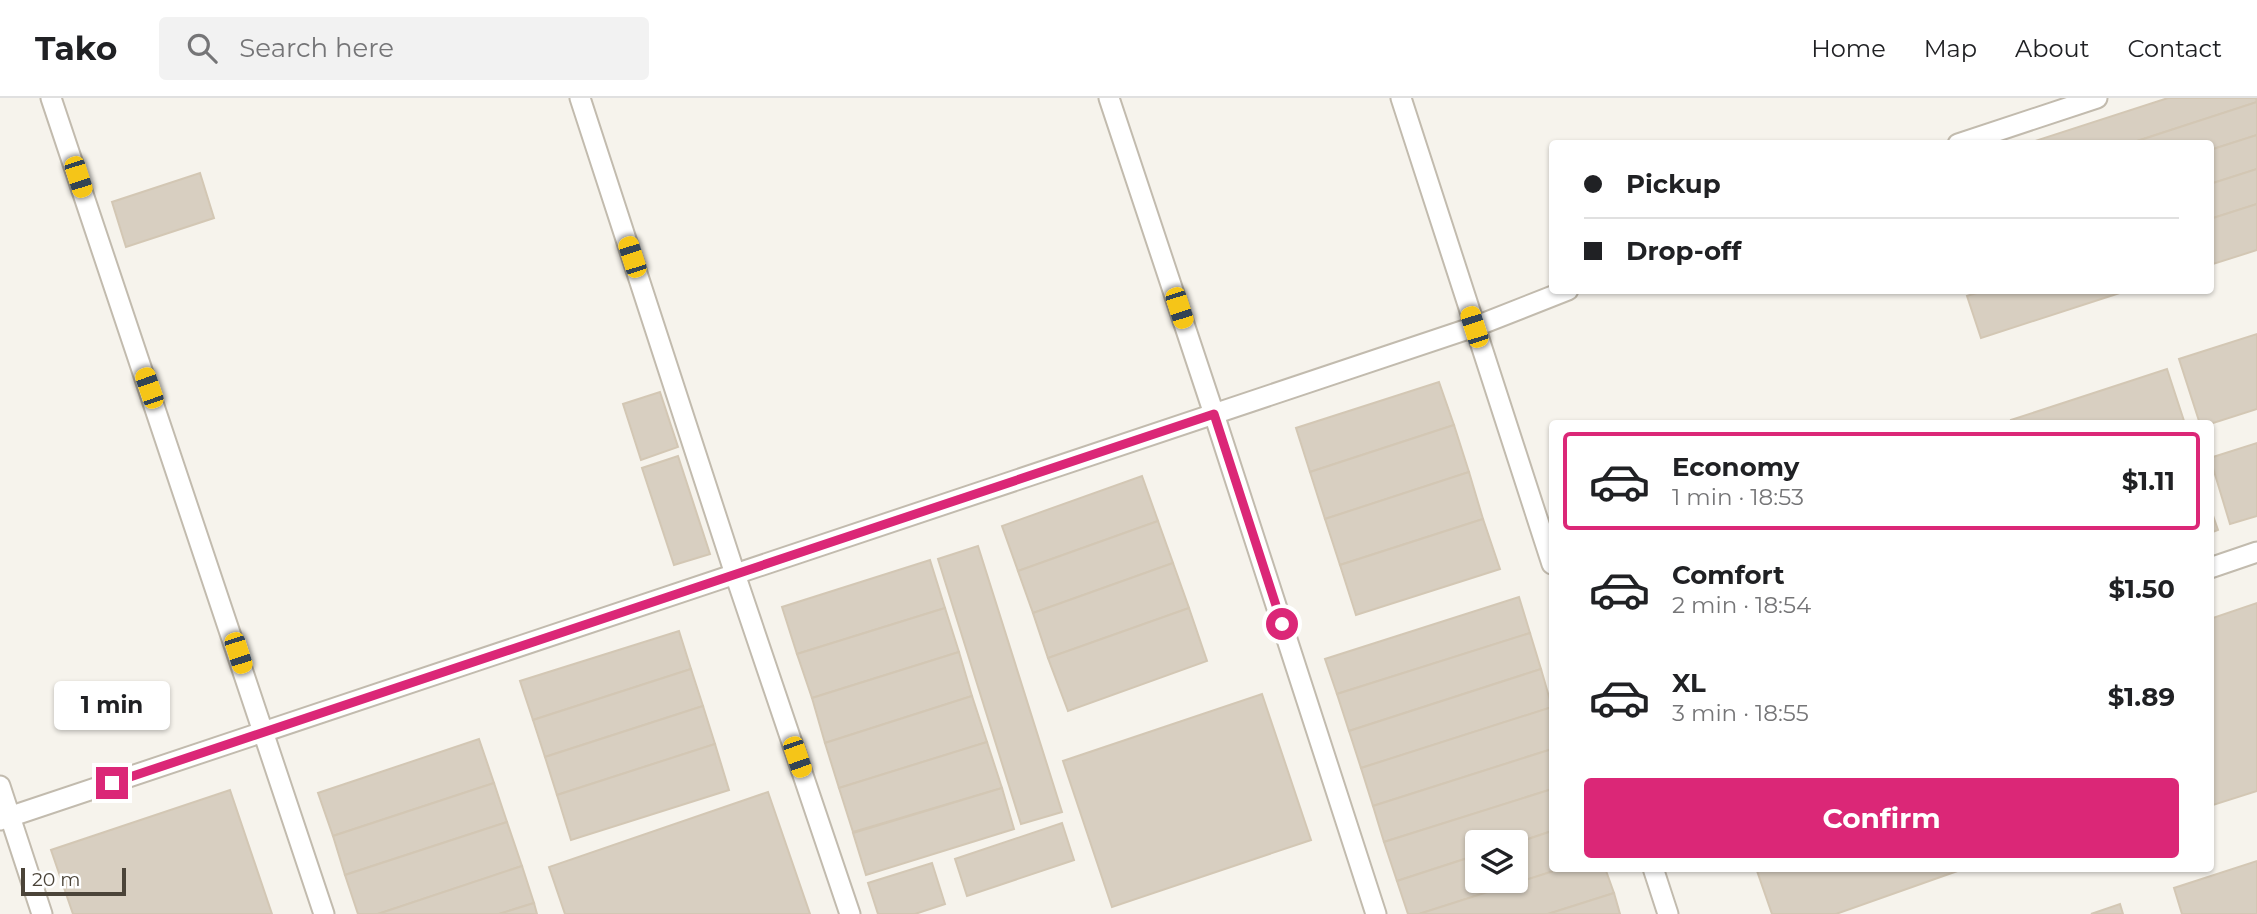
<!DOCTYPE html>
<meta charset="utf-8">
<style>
:root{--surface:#fff;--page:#f2f2f2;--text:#202124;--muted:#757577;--line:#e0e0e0;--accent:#db2777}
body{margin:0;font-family:Montserrat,sans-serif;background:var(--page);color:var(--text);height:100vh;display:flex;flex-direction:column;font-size:26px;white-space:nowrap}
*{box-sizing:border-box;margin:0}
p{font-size:23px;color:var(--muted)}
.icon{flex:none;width:38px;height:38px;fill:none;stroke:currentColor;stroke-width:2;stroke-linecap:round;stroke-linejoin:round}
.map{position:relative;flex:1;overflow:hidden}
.side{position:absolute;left:1549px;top:322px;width:665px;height:452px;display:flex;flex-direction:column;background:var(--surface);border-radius:7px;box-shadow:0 2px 5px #0004}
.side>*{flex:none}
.top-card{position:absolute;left:1549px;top:42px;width:665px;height:154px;border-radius:7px;box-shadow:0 2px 5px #0004;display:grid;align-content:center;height:154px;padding:0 35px;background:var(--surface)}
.controls{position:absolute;left:1465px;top:732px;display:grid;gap:14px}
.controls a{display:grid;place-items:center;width:63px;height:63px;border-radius:7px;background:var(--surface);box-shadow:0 2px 5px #0004;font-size:35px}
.scale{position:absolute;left:21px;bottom:18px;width:105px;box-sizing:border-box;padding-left:7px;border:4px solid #4b4439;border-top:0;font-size:19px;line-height:24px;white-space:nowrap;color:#4b4439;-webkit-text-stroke:5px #fff;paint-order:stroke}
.end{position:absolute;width:32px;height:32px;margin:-16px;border:9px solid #db2777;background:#fff;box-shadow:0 0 0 4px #fff}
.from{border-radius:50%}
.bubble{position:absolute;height:49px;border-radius:7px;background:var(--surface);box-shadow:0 2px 5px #0004;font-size:23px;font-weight:700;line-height:49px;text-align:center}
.car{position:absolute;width:21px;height:42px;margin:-21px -10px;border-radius:9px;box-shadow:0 0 5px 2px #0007;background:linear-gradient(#f5c518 24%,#345 0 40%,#f5c518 0 76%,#345 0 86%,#f5c518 0)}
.top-card b{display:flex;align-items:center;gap:24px;height:66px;font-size:26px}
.top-card b+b{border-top:2px solid var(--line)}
.top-card i{width:18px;height:18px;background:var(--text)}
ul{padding:12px 0 0;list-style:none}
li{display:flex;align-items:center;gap:21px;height:98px;margin:0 14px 10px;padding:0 21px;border:4px solid transparent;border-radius:7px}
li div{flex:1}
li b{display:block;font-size:26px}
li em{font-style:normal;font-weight:700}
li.on{border-color:var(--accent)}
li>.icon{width:63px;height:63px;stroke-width:1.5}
.primary-button{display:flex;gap:14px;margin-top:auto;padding:14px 35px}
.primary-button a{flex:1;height:80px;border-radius:7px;background:var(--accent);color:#fff;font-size:28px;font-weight:700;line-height:80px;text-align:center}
header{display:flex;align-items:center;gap:42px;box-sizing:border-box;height:98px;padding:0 35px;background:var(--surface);border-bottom:2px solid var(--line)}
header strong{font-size:33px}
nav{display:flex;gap:38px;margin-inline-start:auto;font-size:24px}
.search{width:490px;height:63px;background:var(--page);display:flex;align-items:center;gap:18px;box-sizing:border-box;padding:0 24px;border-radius:7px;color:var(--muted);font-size:26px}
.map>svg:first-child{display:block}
.building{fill:#d8cfc1;stroke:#d3c7b4;stroke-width:2}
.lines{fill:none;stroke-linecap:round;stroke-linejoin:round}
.service-casing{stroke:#c2bbae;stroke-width:23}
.service{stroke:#fff;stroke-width:19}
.route{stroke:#db2777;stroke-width:9}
</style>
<header>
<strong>Tako</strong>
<div class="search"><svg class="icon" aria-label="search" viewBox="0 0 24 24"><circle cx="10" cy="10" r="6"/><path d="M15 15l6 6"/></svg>Search here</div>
<nav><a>Home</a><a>Map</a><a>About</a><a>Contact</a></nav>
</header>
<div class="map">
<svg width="2257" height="816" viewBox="0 0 2257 816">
<rect width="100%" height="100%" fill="#f6f3ec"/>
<g class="building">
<polygon points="2168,0 2256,0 2257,4 2128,46 2026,46"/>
<polygon points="2257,4 2257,37 2210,52 2210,46 2128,46"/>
<polygon points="2257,37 2257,71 2210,86 2210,52"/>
<polygon points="2257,71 2257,106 2210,121 2210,86"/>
<polygon points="200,75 214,120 126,149 112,104"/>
<polygon points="2257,106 2257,152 2210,167 2210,121"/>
<polygon points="1986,192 2129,192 1981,240 1967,198"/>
<polygon points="2257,236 2257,311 2210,326 2200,326 2179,261"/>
<polygon points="2167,271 2185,326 2012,326 2011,322"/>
<polygon points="1439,284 1454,327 1310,374 1296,330"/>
<polygon points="660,294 678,349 641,362 623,306"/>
<polygon points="1454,327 1469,374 1325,421 1310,374"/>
<polygon points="2257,345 2257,418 2230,426 2210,360"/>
<polygon points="678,358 710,456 674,467 642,370"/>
<polygon points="1469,374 1483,421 1340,467 1325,421"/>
<polygon points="1142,378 1158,423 1018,473 1002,428"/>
<polygon points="2210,409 2218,432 2210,435"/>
<polygon points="1483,421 1500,471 1356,517 1340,467"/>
<polygon points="1158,423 1173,465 1033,515 1018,473"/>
<polygon points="978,448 1062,714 1021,726 938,461"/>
<polygon points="930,462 945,510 797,556 782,509"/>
<polygon points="1173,465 1189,510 1048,560 1033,515"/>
<polygon points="1519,499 1530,535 1337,596 1325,561"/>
<polygon points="2257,505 2257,693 2210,708 2210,521"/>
<polygon points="945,510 959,554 812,600 797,556"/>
<polygon points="1189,510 1207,563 1068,613 1048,560"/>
<polygon points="679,533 691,571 533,622 520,583"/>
<polygon points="1530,535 1541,571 1349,633 1337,596"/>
<polygon points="959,554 972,598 825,645 812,600"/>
<polygon points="691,571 703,608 545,659 533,622"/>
<polygon points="1541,571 1552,609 1361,670 1349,633"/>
<polygon points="1262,596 1311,742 1112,809 1063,663"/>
<polygon points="972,598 987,644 839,690 825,645"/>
<polygon points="703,608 715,646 557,697 545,659"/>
<polygon points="1552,609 1552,651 1373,708 1361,670"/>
<polygon points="479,641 494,685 333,738 318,695"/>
<polygon points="987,644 1002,690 853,734 839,690"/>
<polygon points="715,646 729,692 571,742 557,697"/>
<polygon points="1552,651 1552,691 1384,744 1373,708"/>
<polygon points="494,685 507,724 345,777 333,738"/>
<polygon points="1002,690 1014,731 866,777 853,735"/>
<polygon points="1552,691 1552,733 1516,745 1477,744 1477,757 1397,783 1384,744"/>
<polygon points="230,692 272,816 73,816 51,752"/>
<polygon points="768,694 810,816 565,816 549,769"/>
<polygon points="507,724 522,768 378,816 358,816 345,777"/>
<polygon points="1062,725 1074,762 967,798 955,761"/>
<polygon points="1552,733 1552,770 1563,770 1419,816 1408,816 1397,783 1477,757 1477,782 1516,782 1516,745"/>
<polygon points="2257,763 2257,816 2182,816 2174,790"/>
<polygon points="932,765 945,806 915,816 878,816 868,785"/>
<polygon points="522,768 534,805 499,816 378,816"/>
<polygon points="1563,770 1605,770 1614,795 1548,816 1419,816"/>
<polygon points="1756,770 1966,770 1836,816 1772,816"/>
<polygon points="1614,795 1620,816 1548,816"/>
<polygon points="534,805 537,816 499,816"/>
<polygon points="2120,806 2123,816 2091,816"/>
</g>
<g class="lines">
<defs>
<g id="service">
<polyline points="51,0 324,816"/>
<polyline points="580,0 735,476 850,816"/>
<polyline points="1109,0 1214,316 1376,816"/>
<polyline points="1401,0 1552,466"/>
<polyline points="1958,46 2097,0"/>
<polyline points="2210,470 2257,454"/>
<polyline points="0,688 42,816"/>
<polyline points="0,722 1474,229 1568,192"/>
<polyline points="1653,770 1668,816"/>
</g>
</defs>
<use href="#service" class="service-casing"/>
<use href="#service" class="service"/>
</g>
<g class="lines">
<polyline class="route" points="112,685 1214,316 1282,526"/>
</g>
</svg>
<div class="controls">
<a><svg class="icon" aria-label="layers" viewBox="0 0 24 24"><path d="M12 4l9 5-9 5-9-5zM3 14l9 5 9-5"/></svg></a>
</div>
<div class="scale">20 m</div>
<i class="end from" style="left:1282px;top:526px"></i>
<i class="end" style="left:112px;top:685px"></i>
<div class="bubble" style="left:54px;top:583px;width:116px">1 min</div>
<i class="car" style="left:78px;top:79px;rotate:162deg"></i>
<i class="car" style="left:632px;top:159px;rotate:342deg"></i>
<i class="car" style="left:1179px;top:210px;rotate:162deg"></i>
<i class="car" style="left:1474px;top:229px;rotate:342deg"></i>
<i class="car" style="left:149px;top:290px;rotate:341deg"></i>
<i class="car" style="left:238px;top:555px;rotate:162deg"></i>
<i class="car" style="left:797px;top:659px;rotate:161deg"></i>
<div class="top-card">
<b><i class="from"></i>Pickup</b>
<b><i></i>Drop-off</b>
</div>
<section class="side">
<ul>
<li class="on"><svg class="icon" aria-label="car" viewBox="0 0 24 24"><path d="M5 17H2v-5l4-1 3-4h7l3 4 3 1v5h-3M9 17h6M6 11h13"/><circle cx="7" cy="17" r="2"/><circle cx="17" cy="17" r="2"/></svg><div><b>Economy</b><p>1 min · 18:53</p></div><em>$1.11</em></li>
<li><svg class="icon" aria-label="car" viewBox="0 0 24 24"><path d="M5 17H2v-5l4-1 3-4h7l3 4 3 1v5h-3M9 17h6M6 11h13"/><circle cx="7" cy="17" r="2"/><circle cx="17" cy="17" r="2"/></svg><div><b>Comfort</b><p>2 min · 18:54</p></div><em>$1.50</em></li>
<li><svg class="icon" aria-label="car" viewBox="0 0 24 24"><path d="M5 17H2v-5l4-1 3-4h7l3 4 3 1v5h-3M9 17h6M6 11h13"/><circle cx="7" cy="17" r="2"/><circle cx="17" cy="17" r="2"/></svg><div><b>XL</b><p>3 min · 18:55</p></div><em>$1.89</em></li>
</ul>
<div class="primary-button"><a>Confirm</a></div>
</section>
</div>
